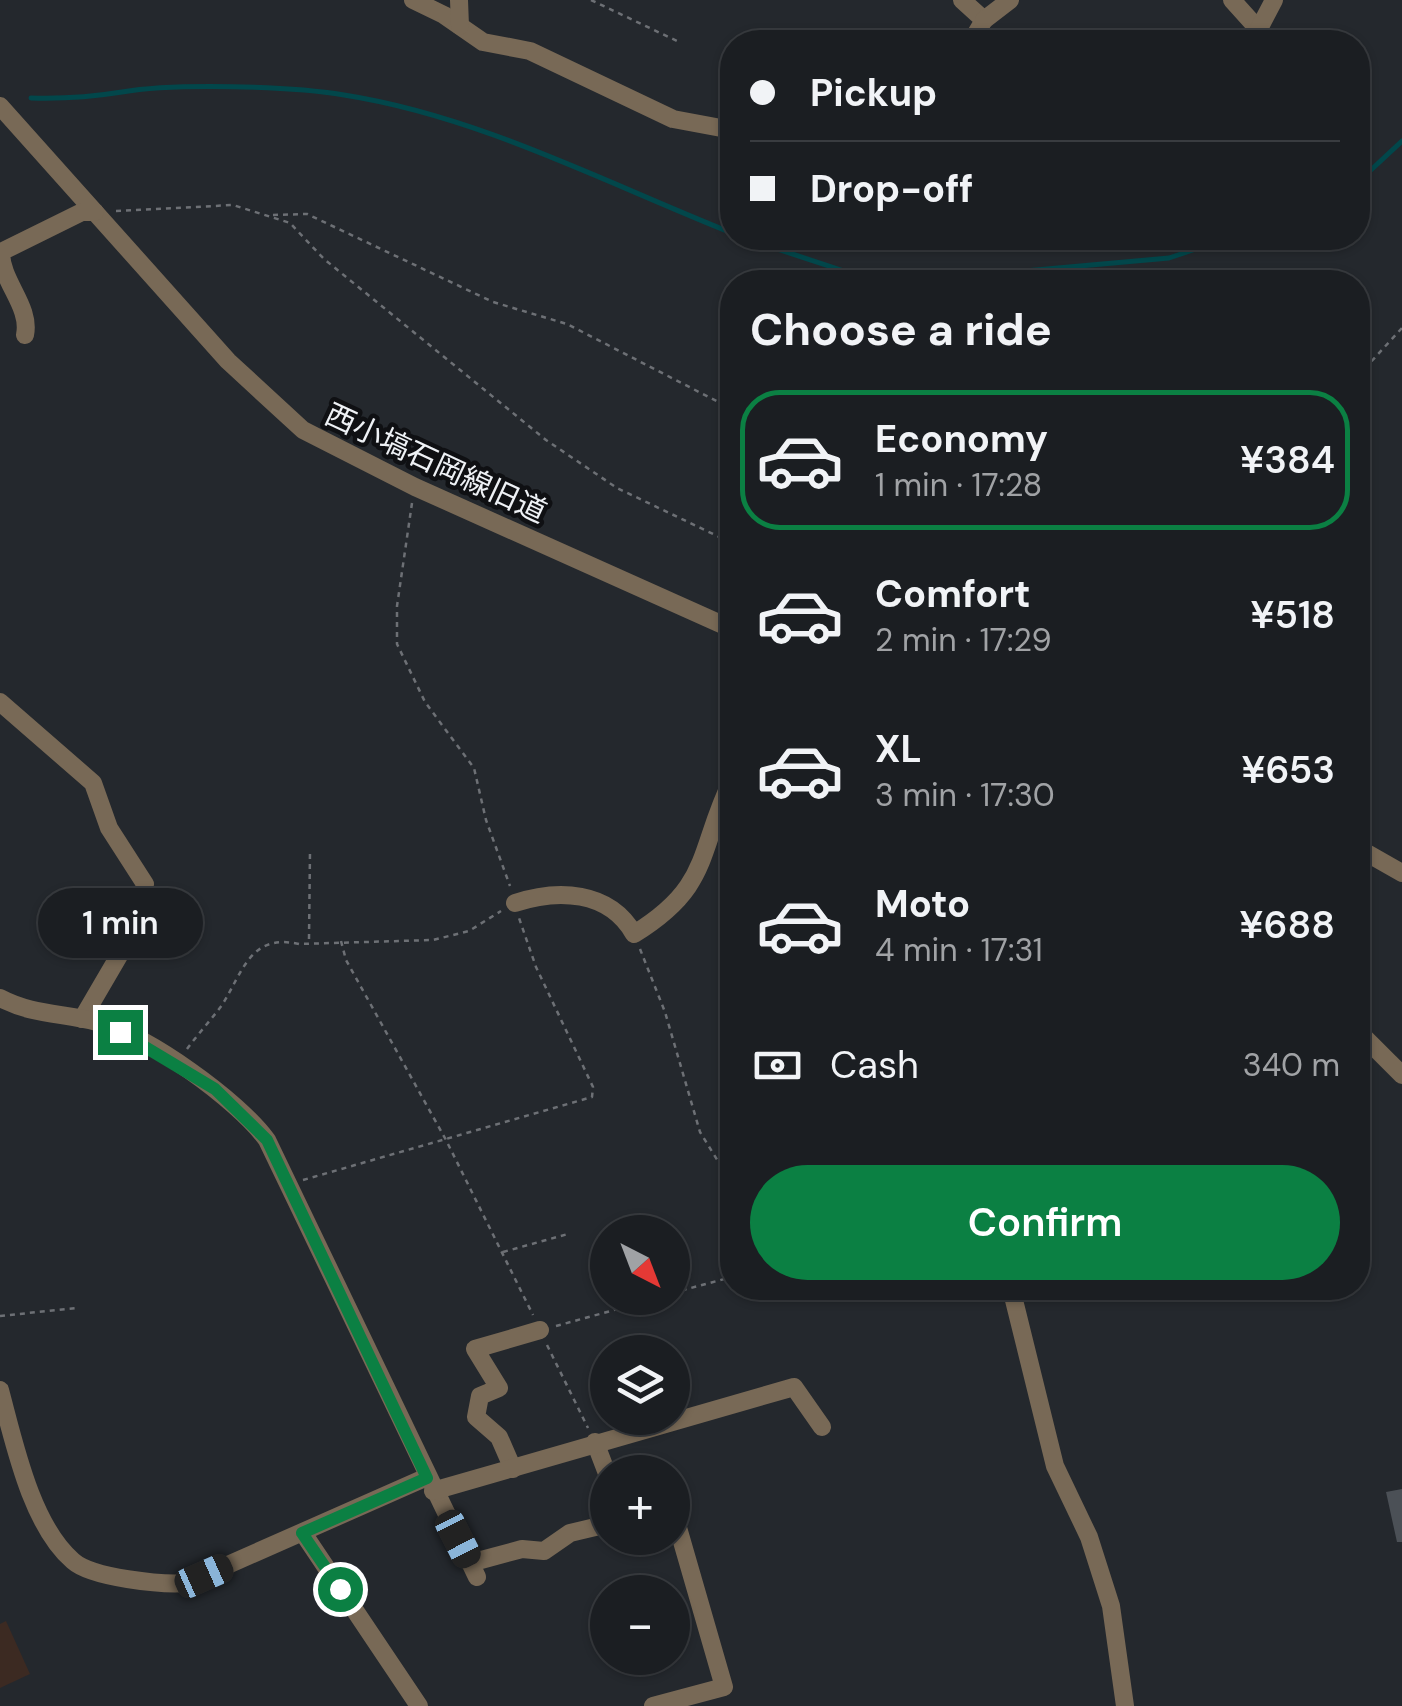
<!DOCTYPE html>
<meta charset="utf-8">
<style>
:root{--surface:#1b1e22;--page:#282b2f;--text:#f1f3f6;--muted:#a0a2a5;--line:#393c40;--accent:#0b8043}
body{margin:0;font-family:"DM Sans","Noto Sans JP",sans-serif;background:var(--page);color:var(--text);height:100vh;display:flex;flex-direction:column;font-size:38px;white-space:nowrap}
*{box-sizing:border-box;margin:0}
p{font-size:32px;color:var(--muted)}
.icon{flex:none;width:55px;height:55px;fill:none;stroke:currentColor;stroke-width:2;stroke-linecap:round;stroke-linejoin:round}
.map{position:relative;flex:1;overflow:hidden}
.panel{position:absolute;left:720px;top:270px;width:650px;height:1030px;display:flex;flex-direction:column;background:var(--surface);border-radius:40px;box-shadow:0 2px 8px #0004,0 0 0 2px var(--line)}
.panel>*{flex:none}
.banner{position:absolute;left:720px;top:30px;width:650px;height:220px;border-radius:40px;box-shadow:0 2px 8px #0004,0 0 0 2px var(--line);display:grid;align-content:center;height:220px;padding:0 30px;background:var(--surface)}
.needle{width:65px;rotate:138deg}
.tools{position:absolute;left:590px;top:1215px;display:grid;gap:20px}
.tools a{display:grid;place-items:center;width:100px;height:100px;border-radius:50%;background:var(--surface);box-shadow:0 2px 8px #0004,0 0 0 2px var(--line);font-size:50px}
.end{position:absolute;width:45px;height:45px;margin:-22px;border:12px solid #0b8043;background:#fff;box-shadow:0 0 0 5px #fff}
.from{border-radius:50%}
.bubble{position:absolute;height:70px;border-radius:35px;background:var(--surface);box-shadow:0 2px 8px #0004,0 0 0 2px var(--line);font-size:32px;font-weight:600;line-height:70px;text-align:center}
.car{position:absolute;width:30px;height:60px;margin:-30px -15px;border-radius:12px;box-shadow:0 0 8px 2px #0007;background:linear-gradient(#222 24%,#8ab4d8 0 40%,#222 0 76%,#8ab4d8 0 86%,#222 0)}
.banner b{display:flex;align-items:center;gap:35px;height:95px;font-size:38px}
.banner b+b{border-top:2px solid var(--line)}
.banner i{width:25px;height:25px;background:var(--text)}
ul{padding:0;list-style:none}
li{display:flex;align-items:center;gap:30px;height:140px;margin:0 20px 15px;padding:0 10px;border:5px solid transparent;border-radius:40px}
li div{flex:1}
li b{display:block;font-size:38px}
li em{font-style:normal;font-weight:600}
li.current{border-color:var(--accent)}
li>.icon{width:90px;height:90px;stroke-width:1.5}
h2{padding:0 30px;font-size:45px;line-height:120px}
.pay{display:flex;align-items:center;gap:25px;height:110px;padding:0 30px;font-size:38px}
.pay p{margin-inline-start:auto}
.action{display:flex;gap:20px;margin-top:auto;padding:20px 30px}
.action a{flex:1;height:115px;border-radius:60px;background:var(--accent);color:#fff;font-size:40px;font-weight:600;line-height:115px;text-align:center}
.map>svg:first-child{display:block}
.commercial{fill:#3c2a22}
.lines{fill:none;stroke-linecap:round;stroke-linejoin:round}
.stream{stroke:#02474b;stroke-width:5}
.building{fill:#4b5056}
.path{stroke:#6d7075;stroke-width:2.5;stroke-dasharray:5 5;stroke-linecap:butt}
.minor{stroke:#786956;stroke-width:18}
.route{stroke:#0b8043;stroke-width:12}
.labels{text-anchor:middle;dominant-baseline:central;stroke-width:9;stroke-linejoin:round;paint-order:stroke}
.street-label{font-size:30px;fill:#eef1f5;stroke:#0f1013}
</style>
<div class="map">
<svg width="1402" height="1706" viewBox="0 0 1402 1706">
<rect width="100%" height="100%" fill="#24282d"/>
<polygon class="commercial" points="6,1621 30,1674 0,1688 0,1624"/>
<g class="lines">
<g class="stream">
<path d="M31 98C64 99 91 97 122 92 175 83 290 86 344 95 479 116 606 183 732 233"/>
<polyline points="1358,182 1402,141"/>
<polyline points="744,238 865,278 935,279 1169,258 1228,238"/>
</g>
</g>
<polygon class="building" points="1402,1489 1402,1542 1397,1542 1386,1492"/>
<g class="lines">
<g class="path">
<polyline points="591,0 677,41"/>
<polyline points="116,211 233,205 290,223 324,259 546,440 617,488 732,543"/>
<polyline points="273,215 307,214 493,302 567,324 732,409"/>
<polyline points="1358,376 1402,328"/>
<polyline points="412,503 397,606 397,644 425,702 474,768 486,820 510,886"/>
<polyline points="309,939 310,851"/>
<polyline points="341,941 346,960 446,1140 533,1315"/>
<polyline points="640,949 665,1012 700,1132 732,1184"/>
<path d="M187 1049C198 1034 211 1020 222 1005 243 972 250 933 299 944L433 940 469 931 501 911"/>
<polyline points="303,1180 592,1097 593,1087 536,967 519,918"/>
<polyline points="503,1252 568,1234"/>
<polyline points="672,1293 732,1277"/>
<polyline points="0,1316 76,1308"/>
<polyline points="556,1326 658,1298"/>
<polyline points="547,1345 588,1428"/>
</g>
<g class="minor">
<polyline points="413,0 444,15 483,42 530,51 673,119 732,130"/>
<polyline points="459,0 460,26"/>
<polyline points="962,0 984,20 971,42"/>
<polyline points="1232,0 1259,30"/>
<polyline points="984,20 1010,0"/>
<polyline points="1252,42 1274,0"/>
<polyline points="0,106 228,361 303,430 415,487 732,629"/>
<path d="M25 335C31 306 1 282 1 252L82 212H95"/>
<polyline points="0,702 93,783 109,828 145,884 134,930 82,1019"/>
<polyline points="1358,848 1402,873"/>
<path d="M515 903C557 889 609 890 634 934 712 886 697 852 732 780"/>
<path d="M0 998C32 1015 63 1013 97 1022 146 1034 238 1100 267 1140L477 1577"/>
<polyline points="1358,1031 1402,1075"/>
<polyline points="1011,1288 1055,1466 1089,1537 1111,1606 1125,1706"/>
<path d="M0 1390C14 1442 31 1525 73 1561 92 1578 162 1585 187 1583L427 1477"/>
<polyline points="595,1442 608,1476"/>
<polyline points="513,1469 499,1437 476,1417 480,1396 499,1388 475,1349 540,1330"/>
<polyline points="433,1491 794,1387 822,1427"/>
<polyline points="303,1533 419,1706"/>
<polyline points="470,1563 522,1549 544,1551 570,1533 608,1524"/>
<polyline points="653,1706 724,1687 672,1507"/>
</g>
</g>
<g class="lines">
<polyline class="route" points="120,1032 215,1089 267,1140 427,1478 302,1533 340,1589"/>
</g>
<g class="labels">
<g class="street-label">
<text transform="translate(436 463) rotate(25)">西小塙石岡線旧道</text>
</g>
</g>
</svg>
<div class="tools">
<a><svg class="needle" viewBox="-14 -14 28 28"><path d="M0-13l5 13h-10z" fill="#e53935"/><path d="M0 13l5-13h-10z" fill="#a0a2a5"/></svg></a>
<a><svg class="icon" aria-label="layers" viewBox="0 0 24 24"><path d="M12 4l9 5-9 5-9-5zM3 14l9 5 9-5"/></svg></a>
<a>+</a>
<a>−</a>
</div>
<i class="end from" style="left:340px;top:1589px"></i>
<i class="end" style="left:120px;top:1032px"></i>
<div class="bubble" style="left:38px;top:888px;width:165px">1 min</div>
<i class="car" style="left:458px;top:1539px;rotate:153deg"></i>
<i class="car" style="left:204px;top:1576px;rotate:66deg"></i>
<div class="banner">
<b><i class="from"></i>Pickup</b>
<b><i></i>Drop-off</b>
</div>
<section class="panel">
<h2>Choose a ride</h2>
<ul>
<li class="current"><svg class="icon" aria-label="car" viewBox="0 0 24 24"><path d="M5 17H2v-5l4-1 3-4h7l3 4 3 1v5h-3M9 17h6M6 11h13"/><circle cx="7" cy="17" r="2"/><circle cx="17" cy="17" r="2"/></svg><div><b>Economy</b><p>1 min · 17:28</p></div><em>¥384</em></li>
<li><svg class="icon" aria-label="car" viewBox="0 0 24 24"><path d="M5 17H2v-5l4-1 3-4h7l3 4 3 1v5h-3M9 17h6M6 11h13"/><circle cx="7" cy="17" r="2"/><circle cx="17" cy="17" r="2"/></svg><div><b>Comfort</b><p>2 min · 17:29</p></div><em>¥518</em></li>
<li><svg class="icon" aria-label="car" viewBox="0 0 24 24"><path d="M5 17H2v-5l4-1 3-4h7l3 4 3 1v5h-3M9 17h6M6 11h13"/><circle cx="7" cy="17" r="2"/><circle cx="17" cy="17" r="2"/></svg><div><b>XL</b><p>3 min · 17:30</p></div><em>¥653</em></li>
<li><svg class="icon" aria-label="car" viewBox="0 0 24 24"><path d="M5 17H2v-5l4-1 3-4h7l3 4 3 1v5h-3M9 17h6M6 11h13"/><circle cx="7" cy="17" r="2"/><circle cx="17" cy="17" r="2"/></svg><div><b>Moto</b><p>4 min · 17:31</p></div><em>¥688</em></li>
</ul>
<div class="pay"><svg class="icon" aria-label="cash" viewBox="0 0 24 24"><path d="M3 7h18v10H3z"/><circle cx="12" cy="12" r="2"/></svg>Cash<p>340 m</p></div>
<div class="action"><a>Confirm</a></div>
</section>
</div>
